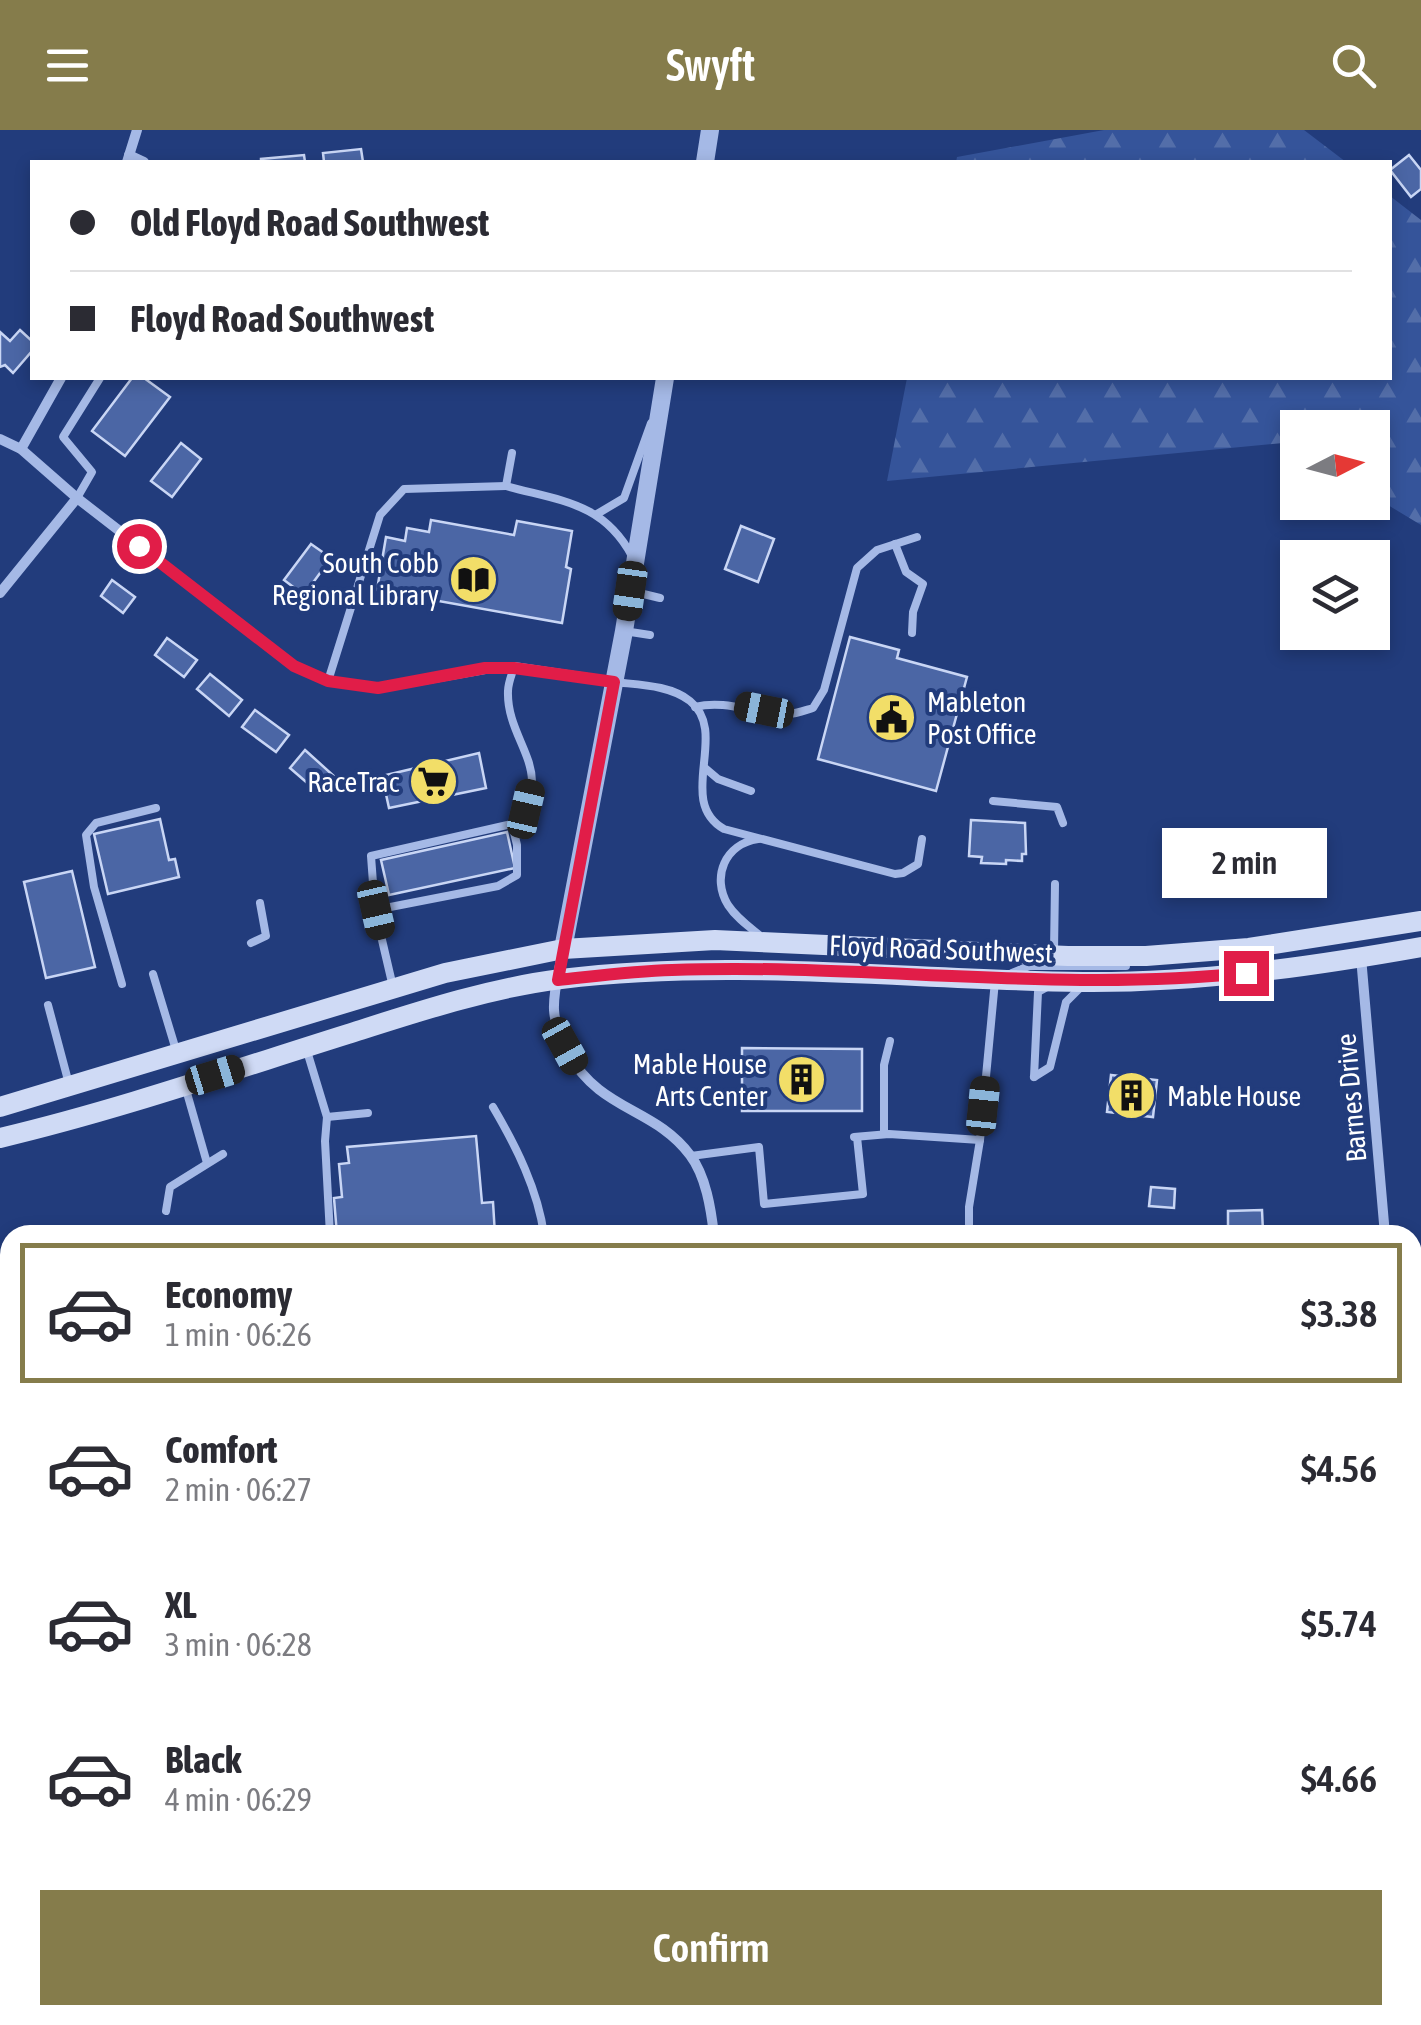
<!DOCTYPE html>
<meta charset="utf-8">
<style>
:root{--surface:#fff;--page:#f2f2f3;--text:#2b2b33;--muted:#7c7c81;--line:#e1e1e2;--accent:#857c4b}
body{margin:0;font-family:"Asap Condensed",sans-serif;background:var(--page);color:var(--text);height:100vh;display:flex;flex-direction:column;font-size:38px;white-space:nowrap}
*{box-sizing:border-box;margin:0}
p{font-size:32px;color:var(--muted)}
.icon{flex:none;width:55px;height:55px;fill:none;stroke:currentColor;stroke-width:2;stroke-linecap:round;stroke-linejoin:round}
.map{position:relative;flex:1;overflow:hidden}
.sheet{position:absolute;left:0px;top:1095px;width:1422px;height:800px;display:flex;flex-direction:column;background:var(--surface);border-radius:30px 30px 0 0;box-shadow:0 5px 15px #0003}
.sheet>*{flex:none}
.hud{position:absolute;left:30px;top:30px;width:1362px;height:220px;border-radius:0px;box-shadow:0 5px 15px #0003;display:grid;align-content:center;height:220px;padding:0 40px;background:var(--surface)}
.needle{width:65px;rotate:84deg}
.buttons{position:absolute;left:1280px;top:280px;display:grid;gap:20px}
.buttons a{display:grid;place-items:center;width:110px;height:110px;border-radius:0px;background:var(--surface);box-shadow:0 5px 15px #0003;font-size:50px}
.end{position:absolute;width:45px;height:45px;margin:-22px;border:12px solid #e11d48;background:#fff;box-shadow:0 0 0 5px #fff}
.from{border-radius:50%}
.bubble{position:absolute;height:70px;border-radius:0px;background:var(--surface);box-shadow:0 5px 15px #0003;font-size:32px;font-weight:600;line-height:70px;text-align:center}
.car{position:absolute;width:30px;height:60px;margin:-30px -15px;border-radius:12px;box-shadow:0 0 8px 2px #0007;background:linear-gradient(#222 24%,#8ab4d8 0 40%,#222 0 76%,#8ab4d8 0 86%,#222 0)}
.hud b{display:flex;align-items:center;gap:35px;height:95px;font-size:38px}
.hud b+b{border-top:2px solid var(--line)}
.hud i{width:25px;height:25px;background:var(--text)}
ul{padding:18px 0 0;list-style:none}
li{display:flex;align-items:center;gap:30px;height:140px;margin:0 20px 15px;padding:0 20px;border:5px solid transparent;border-radius:0px}
li div{flex:1}
li b{display:block;font-size:38px}
li em{font-style:normal;font-weight:600}
li.on{border-color:var(--accent)}
li>.icon{width:90px;height:90px;stroke-width:1.5}
.action{display:flex;gap:20px;margin-top:auto;padding:20px 40px}
.action a{flex:1;height:115px;border-radius:0px;background:var(--accent);color:#fff;font-size:40px;font-weight:600;line-height:115px;text-align:center}
header{display:flex;justify-content:space-between;align-items:center;height:130px;padding:0 40px;background:var(--accent);color:#fff;font-size:45px;font-weight:600}
.map>svg:first-child{display:block}
.forest{fill:url(#forest-firs)}
.building{fill:#4b66a5;stroke:#c9d6f5;stroke-width:2.5}
.lines{fill:none;stroke-linecap:round;stroke-linejoin:round}
.service{stroke:#a5b9e6;stroke-width:8}
.minor{stroke:#a5b9e6;stroke-width:10}
.tertiary{stroke:#a5b9e6;stroke-width:18}
.secondary{stroke:#cfdaf5;stroke-width:20}
.route{stroke:#e11d48;stroke-width:12}
.labels{text-anchor:middle;dominant-baseline:central;stroke-width:8;stroke-linejoin:round;paint-order:stroke}
.poi-label{font-size:28px;fill:#fff;stroke:#223c7c;text-anchor:end}
.street-label{font-size:28px;fill:#fff;stroke:#223c7c}
</style>
<header><svg class="icon" aria-label="menu" viewBox="0 0 24 24"><path d="M4 6h16M4 12h16M4 18h16"/></svg>Swyft<svg class="icon" aria-label="search" viewBox="0 0 24 24"><circle cx="10" cy="10" r="6"/><path d="M15 15l6 6"/></svg></header>
<div class="map">
<svg width="1421" height="1895" viewBox="0 0 1421 1895">
<defs>
<pattern id="forest-firs" width="22" height="20" patternUnits="userSpaceOnUse" patternTransform="scale(2.5)"><rect width="22" height="20" fill="#35549a"/><path d="M5 1l3.5 6h-7zM16 11l3.5 6h-7z" fill="#536ea9"/></pattern>
</defs>
<rect width="100%" height="100%" fill="#223c7c"/>
<g class="forest">
<polygon points="1104,0 1304,0 1346,32 956,32 957,27"/>
<polygon points="1390,66 1421,90 1421,395 1373,366 1372,298 1298,298 1297,321 1283,313 887,351 907,248 1390,248"/>
<polygon points="0,1656 10,1656 10,1885 111,1885 114,1895 0,1895"/>
</g>
<g class="building">
<polygon points="361,19 363,32 324,32 323,23"/>
<polygon points="304,25 305,32 261,32 261,29"/>
<polygon points="1409,25 1421,40 1421,59 1411,67 1390,40"/>
<polygon points="20,200 32,211 32,221 13,243 5,235 0,237 0,202 10,211"/>
<polygon points="132,248 144,248 170,267 125,326 92,301"/>
<polygon points="181,313 201,329 172,367 151,351"/>
<polygon points="431,390 514,405 517,391 572,401 566,437 571,439 562,493 377,460 386,407 405,411 407,398 429,402"/>
<polygon points="741,396 774,409 758,452 725,439"/>
<polygon points="311,414 331,428 304,465 284,450"/>
<polygon points="112,450 135,467 123,483 101,466"/>
<polygon points="850,507 899,520 897,528 967,547 936,661 818,629"/>
<polygon points="167,508 197,530 184,547 155,525"/>
<polygon points="210,544 242,570 229,586 197,559"/>
<polygon points="255,580 289,605 276,622 242,597"/>
<polygon points="305,620 335,647 320,664 290,638"/>
<polygon points="479,623 486,658 389,678 382,646"/>
<polygon points="160,689 169,730 175,729 179,747 108,764 94,704"/>
<polygon points="971,690 1025,693 1026,724 1022,724 1022,731 1006,730 1006,734 981,733 982,727 969,726"/>
<polygon points="507,702 515,738 389,765 381,730"/>
<polygon points="72,741 95,837 46,848 24,752"/>
<polygon points="742,918 862,919 862,981 742,981"/>
<polygon points="1111,945 1157,950 1153,987 1107,982"/>
<polygon points="476,1006 482,1073 493,1072 495,1105 337,1105 334,1068 342,1067 339,1034 349,1033 347,1017"/>
<polygon points="1151,1057 1175,1059 1174,1078 1149,1076"/>
<polygon points="1262,1080 1263,1102 1228,1102 1228,1081"/>
<polygon points="1412,1469 1421,1469 1421,1492 1414,1492"/>
<polygon points="377,1885 402,1885 403,1895 355,1895 378,1892"/>
<polygon points="426,1885 474,1887 474,1895 427,1895"/>
<rect x="643" y="1885" width="18" height="10"/>
<polygon points="853,1885 887,1885 889,1891 880,1895 856,1895"/>
</g>
<g class="lines">
<g class="service">
<path d="M512 323 506 356C560 371 603 372 632 426"/>
<polyline points="77,368 92,342 63,307 100,248"/>
<polyline points="597,384 624,368 651,293"/>
<polyline points="895,414 906,442 923,454 913,482 912,503"/>
<polyline points="631,461 660,468"/>
<polyline points="624,501 650,505"/>
<polyline points="328,551 380,385 404,359 506,356"/>
<path d="M614 552C639 555 670 555 690 571 730 603 675 671 724 699L895 744 903 743 918 734 922 709"/>
<path d="M695 577C728 569 756 585 788 584 796 584 806 580 813 578L824 560 857 438 877 420 917 407"/>
<polyline points="705,638 718,649 751,661"/>
<polyline points="993,671 1057,677 1063,693"/>
<path d="M758 709C725 714 711 747 728 775 737 789 751 798 763 808"/>
<polyline points="375,780 498,756 517,745 517,715 512,694"/>
<polyline points="251,813 266,806 260,773"/>
<polyline points="1054,821 1055,754"/>
<polyline points="1012,843 1029,836 1126,836"/>
<polyline points="153,844 176,920"/>
<polyline points="122,854 94,757 86,705 96,693 156,678"/>
<path d="M393 857 375 780 371 726 512 694C560 643 506 613 508 561 508 553 512 544 514 537"/>
<polyline points="48,875 69,954"/>
<polyline points="307,921 327,987 368,983"/>
<polyline points="1034,947 1050,937 1066,872 1083,855"/>
<polyline points="1034,947 1038,862 1047,857"/>
<polyline points="185,956 207,1033"/>
<path d="M493 977C516 1016 538 1060 544 1105"/>
<polyline points="327,987 325,1011 330,1105"/>
<polyline points="884,1004 884,935 890,911"/>
<polyline points="854,1007 889,1004 980,1010"/>
<polyline points="691,1026 759,1017 764,1074 863,1064 857,1007"/>
<polyline points="166,1081 170,1057 223,1024"/>
<polyline points="969,1105 969,1077 980,1010 995,851"/>
<polyline points="0,1238 10,1238"/>
<polyline points="0,1306 10,1306"/>
</g>
<g class="minor">
<polyline points="129,25 144,32"/>
<polyline points="127,32 137,0"/>
<polyline points="0,309 21,319 77,368 294,536 328,551 377,558 485,539 514,537 614,552"/>
<polyline points="21,319 61,248"/>
<polyline points="0,463 77,368"/>
<path d="M563 819C560 838 553 860 554 880 555 895 561 910 568 923 601 982 654 977 690 1025 706 1046 711 1079 714 1105"/>
<polyline points="1361,827 1385,1105"/>
<polyline points="1412,1391 1421,1398"/>
<polyline points="229,1885 230,1895"/>
<polyline points="524,1885 526,1895"/>
<polyline points="794,1885 797,1895"/>
</g>
<g class="tertiary">
<polyline points="705,32 710,0"/>
<polyline points="563,819 624,501 665,248"/>
</g>
<g class="secondary">
<polyline points="0,977 445,843 563,819 715,810 1068,826 1146,826 1249,818 1421,791"/>
<path d="M0 1008C118 980 233 940 348 904 417 882 489 858 561 849 734 828 908 850 1083 852 1196 853 1309 837 1421 817"/>
</g>
</g>
<g class="lines">
<path class="route" d="M139 416 294 536 328 551 378 558 485 538H514L614 552 558 850C596 846 634 841 672 840 864 833 1055 863 1246 843"/>
</g>
<defs>
<symbol id="library-disc" viewBox="-11 -11 22 22"><circle r="9.5" fill="#f2de68" stroke="#223c7c"/><path d="M-6-4Q-3-5.5-.7-3.5V5Q-3 3-6 4ZM6-4Q3-5.5 .7-3.5V5Q3 3 6 4Z" fill="#111"/></symbol>
<symbol id="civic-disc" viewBox="-11 -11 22 22"><circle r="9.5" fill="#f2de68" stroke="#223c7c"/><path d="M-.6-6.5H3V-4.5H.6V-3L4-1V1h2V6H-6V1h2V-1L-.6-3ZM-1.2 2.5V6h2.4V2.5Z" fill="#111"/></symbol>
<symbol id="supermarket-disc" viewBox="-11 -11 22 22"><circle r="9.5" fill="#f2de68" stroke="#223c7c"/><path d="M-6-5.5h2.5l.6 2H6L4.5 2H-2.5L-4.4-4H-6ZM-1.5 3.2a1.3 1.3 0 1 0 .1 0ZM3 3.2a1.3 1.3 0 1 0 .1 0Z" fill="#111"/></symbol>
<symbol id="building-disc" viewBox="-11 -11 22 22"><circle r="9.5" fill="#f2de68" stroke="#223c7c"/><path d="M-4-6H4V6H1V3H-1V6H-4ZM-2.5-4.3h1.7v1.8h-1.7ZM.8-4.3h1.7v1.8H.8ZM-2.5-1h1.7V.8h-1.7ZM.8-1h1.7V.8H.8Z" fill="#111"/></symbol>
</defs>
<g fill-rule="evenodd">
<use href="#library-disc" x="446" y="422" width="55" height="55"/>
<use href="#civic-disc" x="864" y="560" width="55" height="55"/>
<use href="#supermarket-disc" x="406" y="624" width="55" height="55"/>
<use href="#building-disc" x="774" y="922" width="55" height="55"/>
<use href="#building-disc" x="1104" y="938" width="55" height="55"/>
</g>
<g class="labels">
<g class="poi-label">
<text x="439" y="433">South Cobb<tspan x="439" dy="32">Regional Library</tspan></text>
<text x="927" y="572" text-anchor="start">Mableton<tspan x="927" dy="32">Post Office</tspan></text>
<text x="399" y="652">RaceTrac</text>
<text x="767" y="934">Mable House<tspan x="767" dy="32">Arts Center</tspan></text>
<text x="1167" y="966" text-anchor="start">Mable House</text>
</g>
<g class="street-label">
<text transform="translate(941 819) rotate(2)">Floyd Road Southwest</text>
<text transform="translate(1351 968) rotate(-95)">Barnes Drive</text>
</g>
</g>
</svg>
<div class="buttons">
<a><svg class="needle" viewBox="-14 -14 28 28"><path d="M0-13l5 13h-10z" fill="#e53935"/><path d="M0 13l5-13h-10z" fill="#7c7c81"/></svg></a>
<a><svg class="icon" aria-label="layers" viewBox="0 0 24 24"><path d="M12 4l9 5-9 5-9-5zM3 14l9 5 9-5"/></svg></a>
</div>
<i class="end from" style="left:139px;top:416px"></i>
<i class="end" style="left:1246px;top:843px"></i>
<div class="bubble" style="left:1162px;top:698px;width:165px">2 min</div>
<i class="car" style="left:630px;top:461px;rotate:188deg"></i>
<i class="car" style="left:764px;top:580px;rotate:281deg"></i>
<i class="car" style="left:526px;top:679px;rotate:13deg"></i>
<i class="car" style="left:376px;top:780px;rotate:167deg"></i>
<i class="car" style="left:565px;top:916px;rotate:151deg"></i>
<i class="car" style="left:215px;top:945px;rotate:73deg"></i>
<i class="car" style="left:983px;top:976px;rotate:6deg"></i>
<div class="hud">
<b><i class="from"></i>Old Floyd Road Southwest</b>
<b><i></i>Floyd Road Southwest</b>
</div>
<section class="sheet">
<ul>
<li class="on"><svg class="icon" aria-label="car" viewBox="0 0 24 24"><path d="M5 17H2v-5l4-1 3-4h7l3 4 3 1v5h-3M9 17h6M6 11h13"/><circle cx="7" cy="17" r="2"/><circle cx="17" cy="17" r="2"/></svg><div><b>Economy</b><p>1 min · 06:26</p></div><em>$3.38</em></li>
<li><svg class="icon" aria-label="car" viewBox="0 0 24 24"><path d="M5 17H2v-5l4-1 3-4h7l3 4 3 1v5h-3M9 17h6M6 11h13"/><circle cx="7" cy="17" r="2"/><circle cx="17" cy="17" r="2"/></svg><div><b>Comfort</b><p>2 min · 06:27</p></div><em>$4.56</em></li>
<li><svg class="icon" aria-label="car" viewBox="0 0 24 24"><path d="M5 17H2v-5l4-1 3-4h7l3 4 3 1v5h-3M9 17h6M6 11h13"/><circle cx="7" cy="17" r="2"/><circle cx="17" cy="17" r="2"/></svg><div><b>XL</b><p>3 min · 06:28</p></div><em>$5.74</em></li>
<li><svg class="icon" aria-label="car" viewBox="0 0 24 24"><path d="M5 17H2v-5l4-1 3-4h7l3 4 3 1v5h-3M9 17h6M6 11h13"/><circle cx="7" cy="17" r="2"/><circle cx="17" cy="17" r="2"/></svg><div><b>Black</b><p>4 min · 06:29</p></div><em>$4.66</em></li>
</ul>
<div class="action"><a>Confirm</a></div>
</section>
</div>
